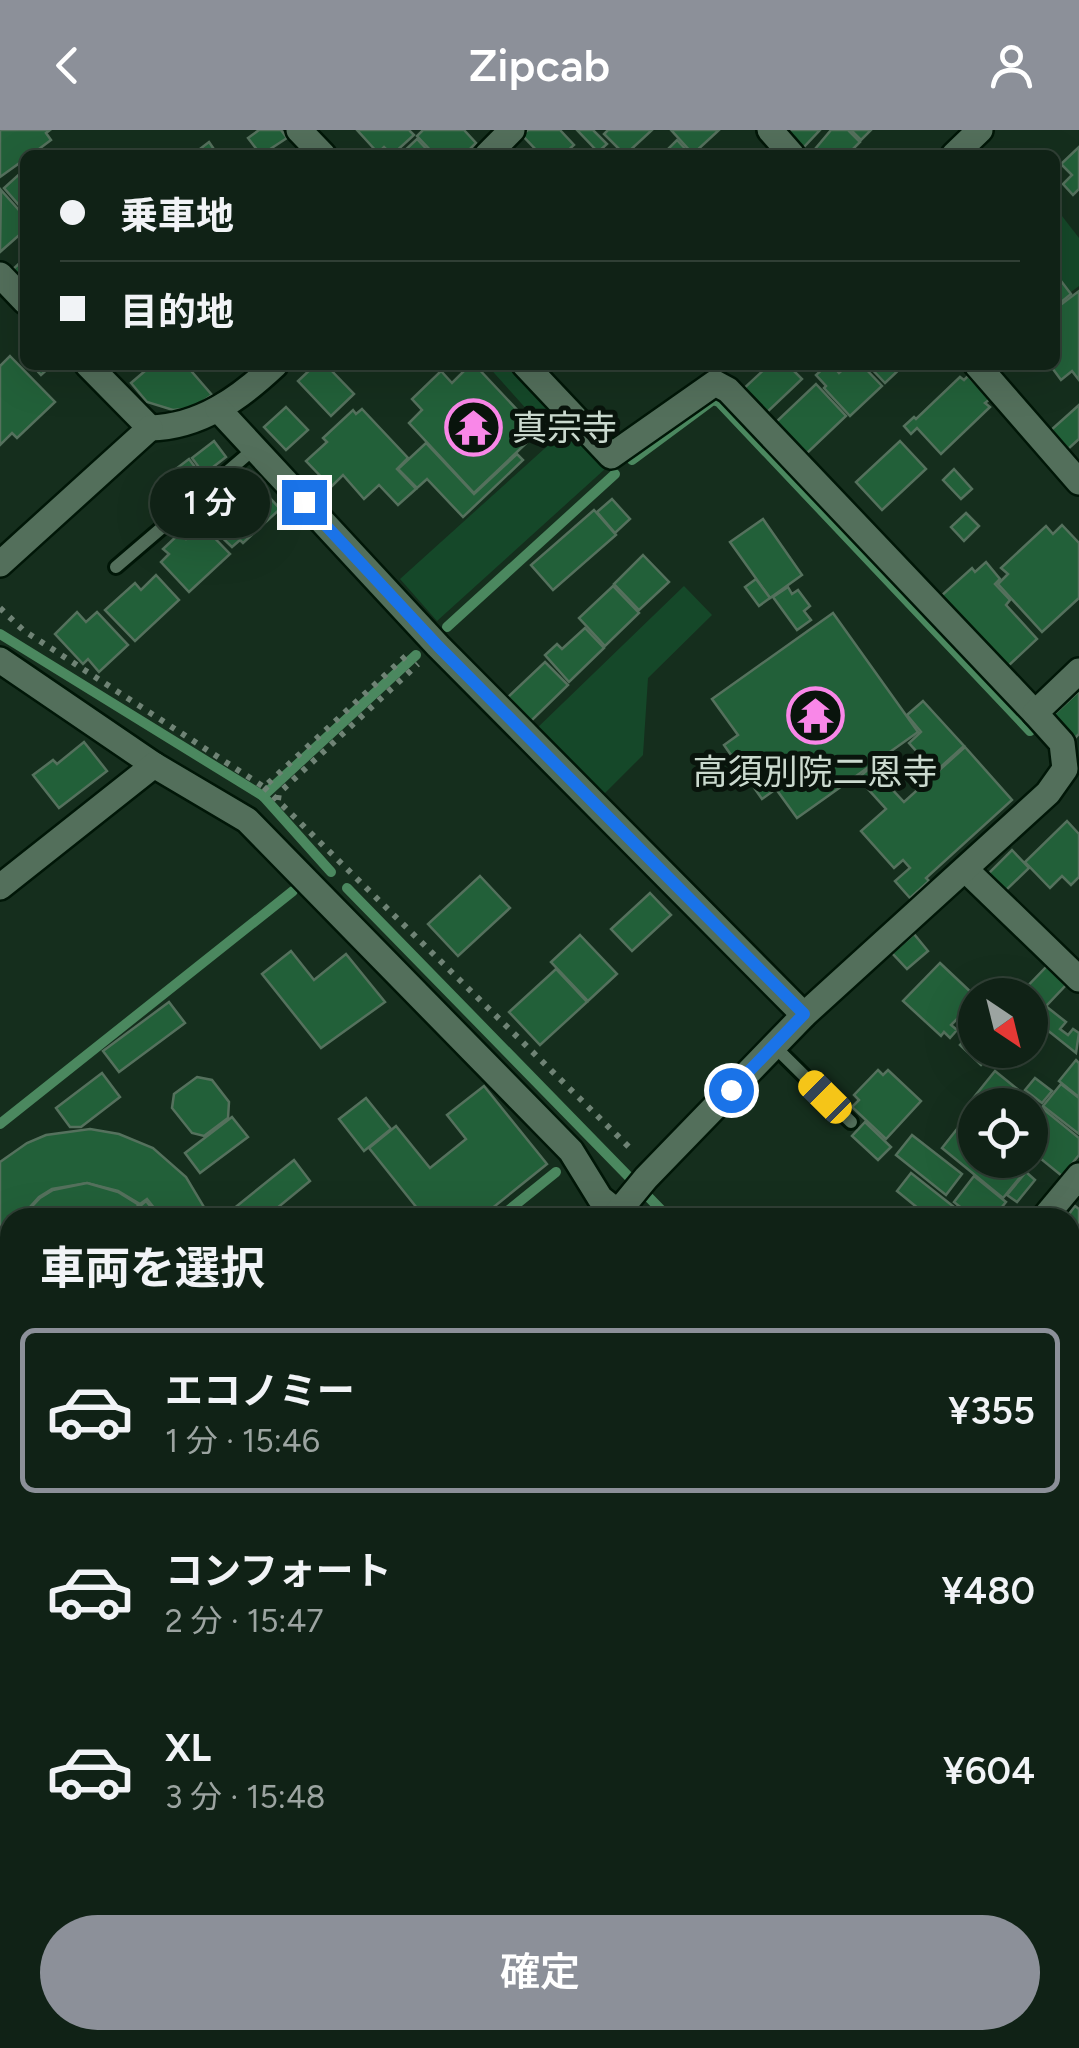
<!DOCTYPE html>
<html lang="ja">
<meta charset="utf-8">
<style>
:root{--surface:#102216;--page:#192a1f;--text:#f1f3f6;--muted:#9ca4a1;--line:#303f35;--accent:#8c9099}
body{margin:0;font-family:Figtree,"Noto Sans JP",sans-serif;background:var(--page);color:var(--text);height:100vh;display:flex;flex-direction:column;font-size:38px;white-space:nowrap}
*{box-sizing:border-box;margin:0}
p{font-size:32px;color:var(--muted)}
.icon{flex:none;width:55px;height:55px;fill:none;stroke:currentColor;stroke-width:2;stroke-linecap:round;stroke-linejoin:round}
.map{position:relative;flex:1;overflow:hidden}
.side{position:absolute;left:0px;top:1078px;width:1080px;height:842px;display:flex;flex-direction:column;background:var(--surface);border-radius:30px 30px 0 0;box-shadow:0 10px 40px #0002,0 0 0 2px var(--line)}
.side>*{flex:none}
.top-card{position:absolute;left:20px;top:20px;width:1040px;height:220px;border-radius:15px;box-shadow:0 10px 40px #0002,0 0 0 2px var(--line);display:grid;align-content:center;height:220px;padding:0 40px;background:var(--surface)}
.needle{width:65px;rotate:145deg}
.fabs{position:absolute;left:958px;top:848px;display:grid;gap:20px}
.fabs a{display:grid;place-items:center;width:90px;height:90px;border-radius:50%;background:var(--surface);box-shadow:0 10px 40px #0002,0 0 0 2px var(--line);font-size:50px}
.end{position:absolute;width:45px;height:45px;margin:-22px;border:12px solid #1a73e8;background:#fff;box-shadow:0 0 0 5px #fff}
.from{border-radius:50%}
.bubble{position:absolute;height:70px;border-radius:35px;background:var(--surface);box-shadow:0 10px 40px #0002,0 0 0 2px var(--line);font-size:32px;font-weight:600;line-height:70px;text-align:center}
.car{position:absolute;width:30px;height:60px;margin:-30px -15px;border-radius:12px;box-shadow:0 0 8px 2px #0007;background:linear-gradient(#f5c518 24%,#345 0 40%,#f5c518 0 76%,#345 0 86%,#f5c518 0)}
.top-card b{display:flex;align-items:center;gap:35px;height:95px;font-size:38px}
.top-card b+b{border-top:2px solid var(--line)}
.top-card i{width:25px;height:25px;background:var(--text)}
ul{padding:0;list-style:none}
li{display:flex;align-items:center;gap:30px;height:165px;margin:0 20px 15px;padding:0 20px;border:5px solid transparent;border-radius:15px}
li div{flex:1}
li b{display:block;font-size:38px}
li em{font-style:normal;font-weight:600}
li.active{border-color:var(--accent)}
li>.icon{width:90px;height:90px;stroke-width:1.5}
h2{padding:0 40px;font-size:45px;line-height:120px}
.cta{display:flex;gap:20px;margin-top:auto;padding:20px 40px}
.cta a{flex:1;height:115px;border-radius:60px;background:var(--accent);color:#fff;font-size:40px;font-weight:600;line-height:115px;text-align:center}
header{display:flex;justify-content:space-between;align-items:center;height:130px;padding:0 40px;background:var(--accent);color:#fff;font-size:45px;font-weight:600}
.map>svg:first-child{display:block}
.green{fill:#154829}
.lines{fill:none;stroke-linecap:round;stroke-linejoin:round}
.stream{stroke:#4b885f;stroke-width:10}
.building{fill:#226039;stroke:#55715d;stroke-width:2.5}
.service-casing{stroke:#001607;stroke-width:18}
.minor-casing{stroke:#001607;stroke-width:30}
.tertiary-casing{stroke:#001607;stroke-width:30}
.primary-casing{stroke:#001607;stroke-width:30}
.path{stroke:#6f8375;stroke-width:6;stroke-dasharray:5 8;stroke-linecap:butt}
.service{stroke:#536f5b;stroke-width:12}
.minor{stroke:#536f5b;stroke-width:25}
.tertiary{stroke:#536f5b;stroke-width:25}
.primary{stroke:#56ac75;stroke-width:25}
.route{stroke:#1a73e8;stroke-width:12}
.labels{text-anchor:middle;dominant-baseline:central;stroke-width:10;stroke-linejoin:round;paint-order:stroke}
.poi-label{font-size:35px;fill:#cad9ce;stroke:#09140c;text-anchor:start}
</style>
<header><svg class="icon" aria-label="back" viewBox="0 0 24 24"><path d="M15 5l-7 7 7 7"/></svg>Zipcab<svg class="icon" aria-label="person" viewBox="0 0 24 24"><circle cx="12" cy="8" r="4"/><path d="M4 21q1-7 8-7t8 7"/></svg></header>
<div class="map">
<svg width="1079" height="1918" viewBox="0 0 1079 1918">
<rect width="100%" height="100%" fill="#152e1d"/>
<g class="green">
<polygon points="1055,77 1079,108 1079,156 1071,162 1055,141"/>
<polygon points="487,235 511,235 605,339 437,491 400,449 554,310"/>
<polygon points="684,456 712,485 648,548 643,625 600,668 533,602"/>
</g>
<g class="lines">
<g class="stream">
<polyline points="632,330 713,270 719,272 1030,601"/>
<polyline points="447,497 615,344"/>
<polyline points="0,504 263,666 331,742"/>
<polyline points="263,666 416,525"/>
<polyline points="347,758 669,1088"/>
<polyline points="0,994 293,761"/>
<polyline points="499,1088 556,1042"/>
<polyline points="1070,1263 1079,1261"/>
<polyline points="0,1484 10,1476"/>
<polyline points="0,1520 10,1533"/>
<polyline points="542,1918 554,1910"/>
</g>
</g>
<g class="building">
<polygon points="0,0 50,0 46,3 51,10 31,25 25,25 25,29 0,47"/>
<polygon points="259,0 281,0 287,8 261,25 248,8"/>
<polygon points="357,0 409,0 414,5 392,25 384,17 378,23"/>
<polygon points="423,0 464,0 476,13 464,25 435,25 417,6"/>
<polygon points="528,0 560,0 574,15 563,25 541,25 522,5"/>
<polygon points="577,0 593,0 607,14 598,22"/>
<polygon points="608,0 652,0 625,25 604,4"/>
<polygon points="671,0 719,0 693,24"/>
<polygon points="790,0 820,0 803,18 787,3"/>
<polygon points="831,0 848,0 860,12 847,25 810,25"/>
<polygon points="851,0 871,0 861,10"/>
<polygon points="417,9 432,25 400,25"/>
<polygon points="677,10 691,25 662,25"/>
<polygon points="209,12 218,25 192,25"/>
<polygon points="1079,17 1079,59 1073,65 1063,54 1072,45 1061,34"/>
<polygon points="25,39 25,82 4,58"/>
<polygon points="1,60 25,87 25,100 0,122"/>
<polygon points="25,128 25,155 12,140"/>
<polygon points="1055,143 1071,164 1055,177"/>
<polygon points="1079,161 1079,250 1072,241 1061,250 1050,235 1055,235 1055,179"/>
<polygon points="10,226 55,272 17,308 12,303 0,315 0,236"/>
<polygon points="32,235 50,235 51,236 41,245"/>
<polygon points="152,235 186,235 212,265 193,278 173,280 147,272 131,253"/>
<polygon points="315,235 326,235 354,264 331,286 298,251"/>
<polygon points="470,235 475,235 538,302 474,363 409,293 422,280 412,269 441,241 452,253"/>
<polygon points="769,235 788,235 802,249 763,286 740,262"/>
<polygon points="827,235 832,235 839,243 848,235 862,235 882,256 850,286 824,258 826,256 816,245"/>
<polygon points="868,235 904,235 885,253"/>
<polygon points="968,246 990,269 985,273 990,277 941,324 917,298 911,304 904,296 914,287 916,289 960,247 964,250"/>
<polygon points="816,254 846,286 806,324 776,292"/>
<polygon points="1079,275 1079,309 1068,319 1051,300"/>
<polygon points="286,277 308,300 286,320 264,297"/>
<polygon points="362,279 408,328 397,339 416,359 398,375 379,355 364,369 343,345 331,357 306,331 327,312 323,308 353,280 356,284"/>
<polygon points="214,311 226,327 204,344 192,328"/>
<polygon points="900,311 926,339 882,380 856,352"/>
<polygon points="426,313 474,364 517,324 523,330 463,387 427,349 417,358 398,339"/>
<polygon points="189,329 201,345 181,361 168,345"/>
<polygon points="954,339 972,359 961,369 943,350"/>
<polygon points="251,347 280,379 243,413 240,410 232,417 211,397 219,388 214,382"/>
<polygon points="612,369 630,389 615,403 597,382"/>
<polygon points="594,380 616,405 553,460 531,435"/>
<polygon points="966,383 979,396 964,411 951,397"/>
<polygon points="763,389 802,445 770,468 730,412"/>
<polygon points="201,394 230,424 189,462 161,432 169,424 163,419 180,403 186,409"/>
<polygon points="1062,395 1079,413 1079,468 1042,502 998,454 1008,444 1001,438 1046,396 1053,404"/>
<polygon points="643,425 669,452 639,480 614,454"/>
<polygon points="986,432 1000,449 995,454 1010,470 1006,475 1037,509 1007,537 941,466 972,438 975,442"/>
<polygon points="156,445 179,470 135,511 105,480 135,453 141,460"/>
<polygon points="756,449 770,468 759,476 745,457"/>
<polygon points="613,456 639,483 605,516 579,488"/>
<polygon points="788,457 792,464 798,460 810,476 804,481 811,490 797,500 773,467"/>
<polygon points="77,482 86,492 97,482 128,515 99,542 88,529 83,534 55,504"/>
<polygon points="833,483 918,602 797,688 776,659 762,669 724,615 738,605 712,569"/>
<polygon points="585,498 604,518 569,552 545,525 557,514 562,519"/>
<polygon points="545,532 568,555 531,591 508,567"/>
<polygon points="1079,561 1079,604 1070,613 1049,589"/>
<polygon points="923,571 964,616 935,642 909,613 921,602 907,585"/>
<polygon points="84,612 107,641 59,678 33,645 53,630 57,634"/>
<polygon points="965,617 1012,670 926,748 929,751 910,768 895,751 910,738 903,730 894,738 861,701 886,679 858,648 871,637 904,672"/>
<polygon points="1067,691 1079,704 1079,747 1071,755 1062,746 1050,758 1025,732"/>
<polygon points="1012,720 1029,738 1004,762 987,745"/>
<polygon points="480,746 510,778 458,826 428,794"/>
<polygon points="650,763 671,785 632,821 611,799"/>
<polygon points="914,804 928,821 907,839 892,823"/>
<polygon points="580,805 617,844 588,871 551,832"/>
<polygon points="291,821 314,850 346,824 385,872 321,918 262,844"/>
<polygon points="940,833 975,866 968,877 973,882 965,891 960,886 951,895 957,900 950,908 944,902 941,906 903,871"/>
<polygon points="1047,836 1066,855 1031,892 1030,865 1019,865"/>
<polygon points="556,839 587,872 540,915 509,882"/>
<polygon points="169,872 185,893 119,942 103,921"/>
<polygon points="1047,877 1066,892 1060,899 1068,905 1073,899 1079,903 1076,923 1036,891"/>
<polygon points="975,899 975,920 994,920 981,935 960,915"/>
<polygon points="1076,930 1079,933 1079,967 1059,951"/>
<polygon points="878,940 883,945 888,940 921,971 886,1009 852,977 859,970 854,965"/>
<polygon points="995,941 1021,962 1012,975 975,976 970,972"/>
<polygon points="102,943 120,967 81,997 70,997 56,978"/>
<polygon points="197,947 212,950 229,972 228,988 204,1006 192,1003 172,978 174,964"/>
<polygon points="1035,948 1052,961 1042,973 1025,960"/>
<polygon points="1061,954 1079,968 1079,1004 1043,976"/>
<polygon points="484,956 547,1034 480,1088 425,1088 369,1018 396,996 430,1038 466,1009 447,985"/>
<polygon points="366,968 391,999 364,1021 339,989"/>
<polygon points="1042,978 1079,1008 1079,1025 1062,1046 1030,1020 1030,993"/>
<polygon points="232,987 248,1007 200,1043 185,1023"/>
<polygon points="865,992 891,1017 878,1030 852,1006"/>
<polygon points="90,999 119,1004 153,1018 186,1047 207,1082 198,1088 162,1088 147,1069 140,1074 118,1061 87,1053 52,1059 39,1067 20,1088 10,1088 6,1128 10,1156 10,1231 0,1225 0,1032 27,1013 46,1005"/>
<polygon points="957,999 975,1013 975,1030 1030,1030 1030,1025 1035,1029 1003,1068 942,1018"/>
<polygon points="912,1005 962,1044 946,1065 896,1025"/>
<polygon points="294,1030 310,1051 265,1088 222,1088"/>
<polygon points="1026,1042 1035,1050 1017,1072 1007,1065"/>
<polygon points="911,1043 954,1077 945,1088 930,1088 897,1061"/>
<polygon points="974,1046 1006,1072 993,1088 974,1088 954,1072"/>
<polygon points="87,1053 118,1062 139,1075 123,1088 21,1088 40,1068 53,1060"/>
<polygon points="146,1071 160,1088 126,1088"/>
<polygon points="1075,1076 1079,1079 1079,1116 1070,1109 1070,1088 1066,1088"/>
<polygon points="957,1077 970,1088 948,1088"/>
<polygon points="1070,1112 1079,1120 1079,1150 1070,1143"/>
<polygon points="1079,1196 1079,1236 1070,1224 1070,1203"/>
<polygon points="0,1226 10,1232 10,1237 0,1245"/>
<polygon points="10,1273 10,1300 0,1288 0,1281"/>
<polygon points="0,1289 10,1301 10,1362 0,1370"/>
<polygon points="1079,1341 1079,1368 1070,1350 1070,1345"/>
<polygon points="10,1369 10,1395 0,1383 0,1378"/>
<polygon points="1070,1659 1079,1678 1070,1683"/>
<polygon points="1079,1761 1079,1790 1070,1773 1070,1765"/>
<polygon points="1071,1791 1079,1808 1079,1823 1073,1826 1070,1820"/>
<polygon points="10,1844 10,1886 0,1893 0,1851"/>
<polygon points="1070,1855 1079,1873 1079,1918 1071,1918 1067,1910 1070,1910"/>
<polygon points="4,1897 10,1910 19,1918 0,1918 0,1899"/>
<polygon points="93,1910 114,1910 103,1918 99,1918"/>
<polygon points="339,1910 398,1910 404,1918 345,1918"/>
<polygon points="404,1910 441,1910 445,1916 410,1918"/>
<polygon points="446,1910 497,1910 502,1918 451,1918"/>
<polygon points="699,1910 727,1910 729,1914 720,1918 702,1918"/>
</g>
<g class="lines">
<defs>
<g id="service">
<polyline points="116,437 255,318"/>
<polyline points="774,916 851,992"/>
<polyline points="1046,1910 1050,1918"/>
</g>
<g id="minor">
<polyline points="299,0 323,25"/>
<polyline points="770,0 792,25"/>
<polyline points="487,25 512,0"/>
<polyline points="954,25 980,0"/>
<polyline points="0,145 25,171"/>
<path d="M88 235 150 298C200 297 240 268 275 235"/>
<polyline points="525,235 611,326 715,253 728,260 1035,583"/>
<polyline points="977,235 1079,352"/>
<polyline points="218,279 438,516 804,885"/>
<polyline points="0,434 150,298"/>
<polyline points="0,530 154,635"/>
<polyline points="966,740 1079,849"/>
<polyline points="0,757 154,635 247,690 571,1021 600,1068 625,1088"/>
<polyline points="613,1088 646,1048 804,885 1048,663 1065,639 1062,613 1035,583 1079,541"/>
<polyline points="1044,1088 1079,1046"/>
<polyline points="1070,1556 1079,1573"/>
<polyline points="1070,1611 1079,1607"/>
<polyline points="855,1910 856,1918"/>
<polyline points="584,1918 596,1910"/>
</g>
<polyline id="tertiary" points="0,1830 10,1822"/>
<g id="primary">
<polyline points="0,1575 10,1589"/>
<polyline points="247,1910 253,1918"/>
</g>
</defs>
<use href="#service" class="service-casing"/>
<use href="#minor" class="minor-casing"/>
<use href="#tertiary" class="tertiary-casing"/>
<use href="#primary" class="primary-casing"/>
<g class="path">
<polyline points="0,478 23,500 264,657 409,523"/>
<polyline points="264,657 633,1021"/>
<polyline points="278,670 279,663 418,534"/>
</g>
<use href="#service" class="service"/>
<use href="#minor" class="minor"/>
<use href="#tertiary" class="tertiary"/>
<use href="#primary" class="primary"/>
</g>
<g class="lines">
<polyline class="route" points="304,372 438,516 804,884 731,960"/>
</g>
<defs>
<symbol id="temple-ring" viewBox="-11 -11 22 22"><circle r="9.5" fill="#09140c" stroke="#f987e8" stroke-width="1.5"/><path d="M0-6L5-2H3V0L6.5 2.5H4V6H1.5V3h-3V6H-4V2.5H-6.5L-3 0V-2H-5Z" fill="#f987e8"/></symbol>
</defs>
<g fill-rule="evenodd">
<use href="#temple-ring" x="442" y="266" width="63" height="63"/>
<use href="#temple-ring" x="784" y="554" width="63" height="63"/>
</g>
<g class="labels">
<g class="poi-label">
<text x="512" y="298">真宗寺</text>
<text x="815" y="642" text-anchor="middle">高須別院二恩寺</text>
</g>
</g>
</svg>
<div class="fabs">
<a><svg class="needle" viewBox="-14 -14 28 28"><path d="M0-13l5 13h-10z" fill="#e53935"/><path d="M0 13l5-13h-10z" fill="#9ca4a1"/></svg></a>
<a><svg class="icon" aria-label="locate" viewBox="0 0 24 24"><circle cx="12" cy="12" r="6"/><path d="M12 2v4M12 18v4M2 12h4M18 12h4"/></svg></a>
</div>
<i class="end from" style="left:731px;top:960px"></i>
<i class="end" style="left:304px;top:372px"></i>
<div class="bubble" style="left:150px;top:338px;width:120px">1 分</div>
<i class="car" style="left:825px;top:967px;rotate:315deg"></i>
<div class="top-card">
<b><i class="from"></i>乗車地</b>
<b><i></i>目的地</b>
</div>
<section class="side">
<h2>車両を選択</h2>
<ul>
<li class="active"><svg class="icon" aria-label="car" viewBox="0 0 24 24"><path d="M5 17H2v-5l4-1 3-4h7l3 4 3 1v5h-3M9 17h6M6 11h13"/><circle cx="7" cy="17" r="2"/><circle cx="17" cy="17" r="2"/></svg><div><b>エコノミー</b><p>1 分 · 15:46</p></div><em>¥355</em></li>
<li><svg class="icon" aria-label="car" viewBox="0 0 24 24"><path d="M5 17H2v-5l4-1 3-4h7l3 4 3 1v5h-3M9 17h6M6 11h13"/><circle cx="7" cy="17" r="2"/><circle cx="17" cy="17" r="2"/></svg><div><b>コンフォート</b><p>2 分 · 15:47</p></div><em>¥480</em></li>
<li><svg class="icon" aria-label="car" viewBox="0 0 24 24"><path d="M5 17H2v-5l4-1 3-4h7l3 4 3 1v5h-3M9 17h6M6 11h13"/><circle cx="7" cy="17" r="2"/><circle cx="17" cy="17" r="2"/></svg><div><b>XL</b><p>3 分 · 15:48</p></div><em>¥604</em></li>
</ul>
<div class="cta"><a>確定</a></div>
</section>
</div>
